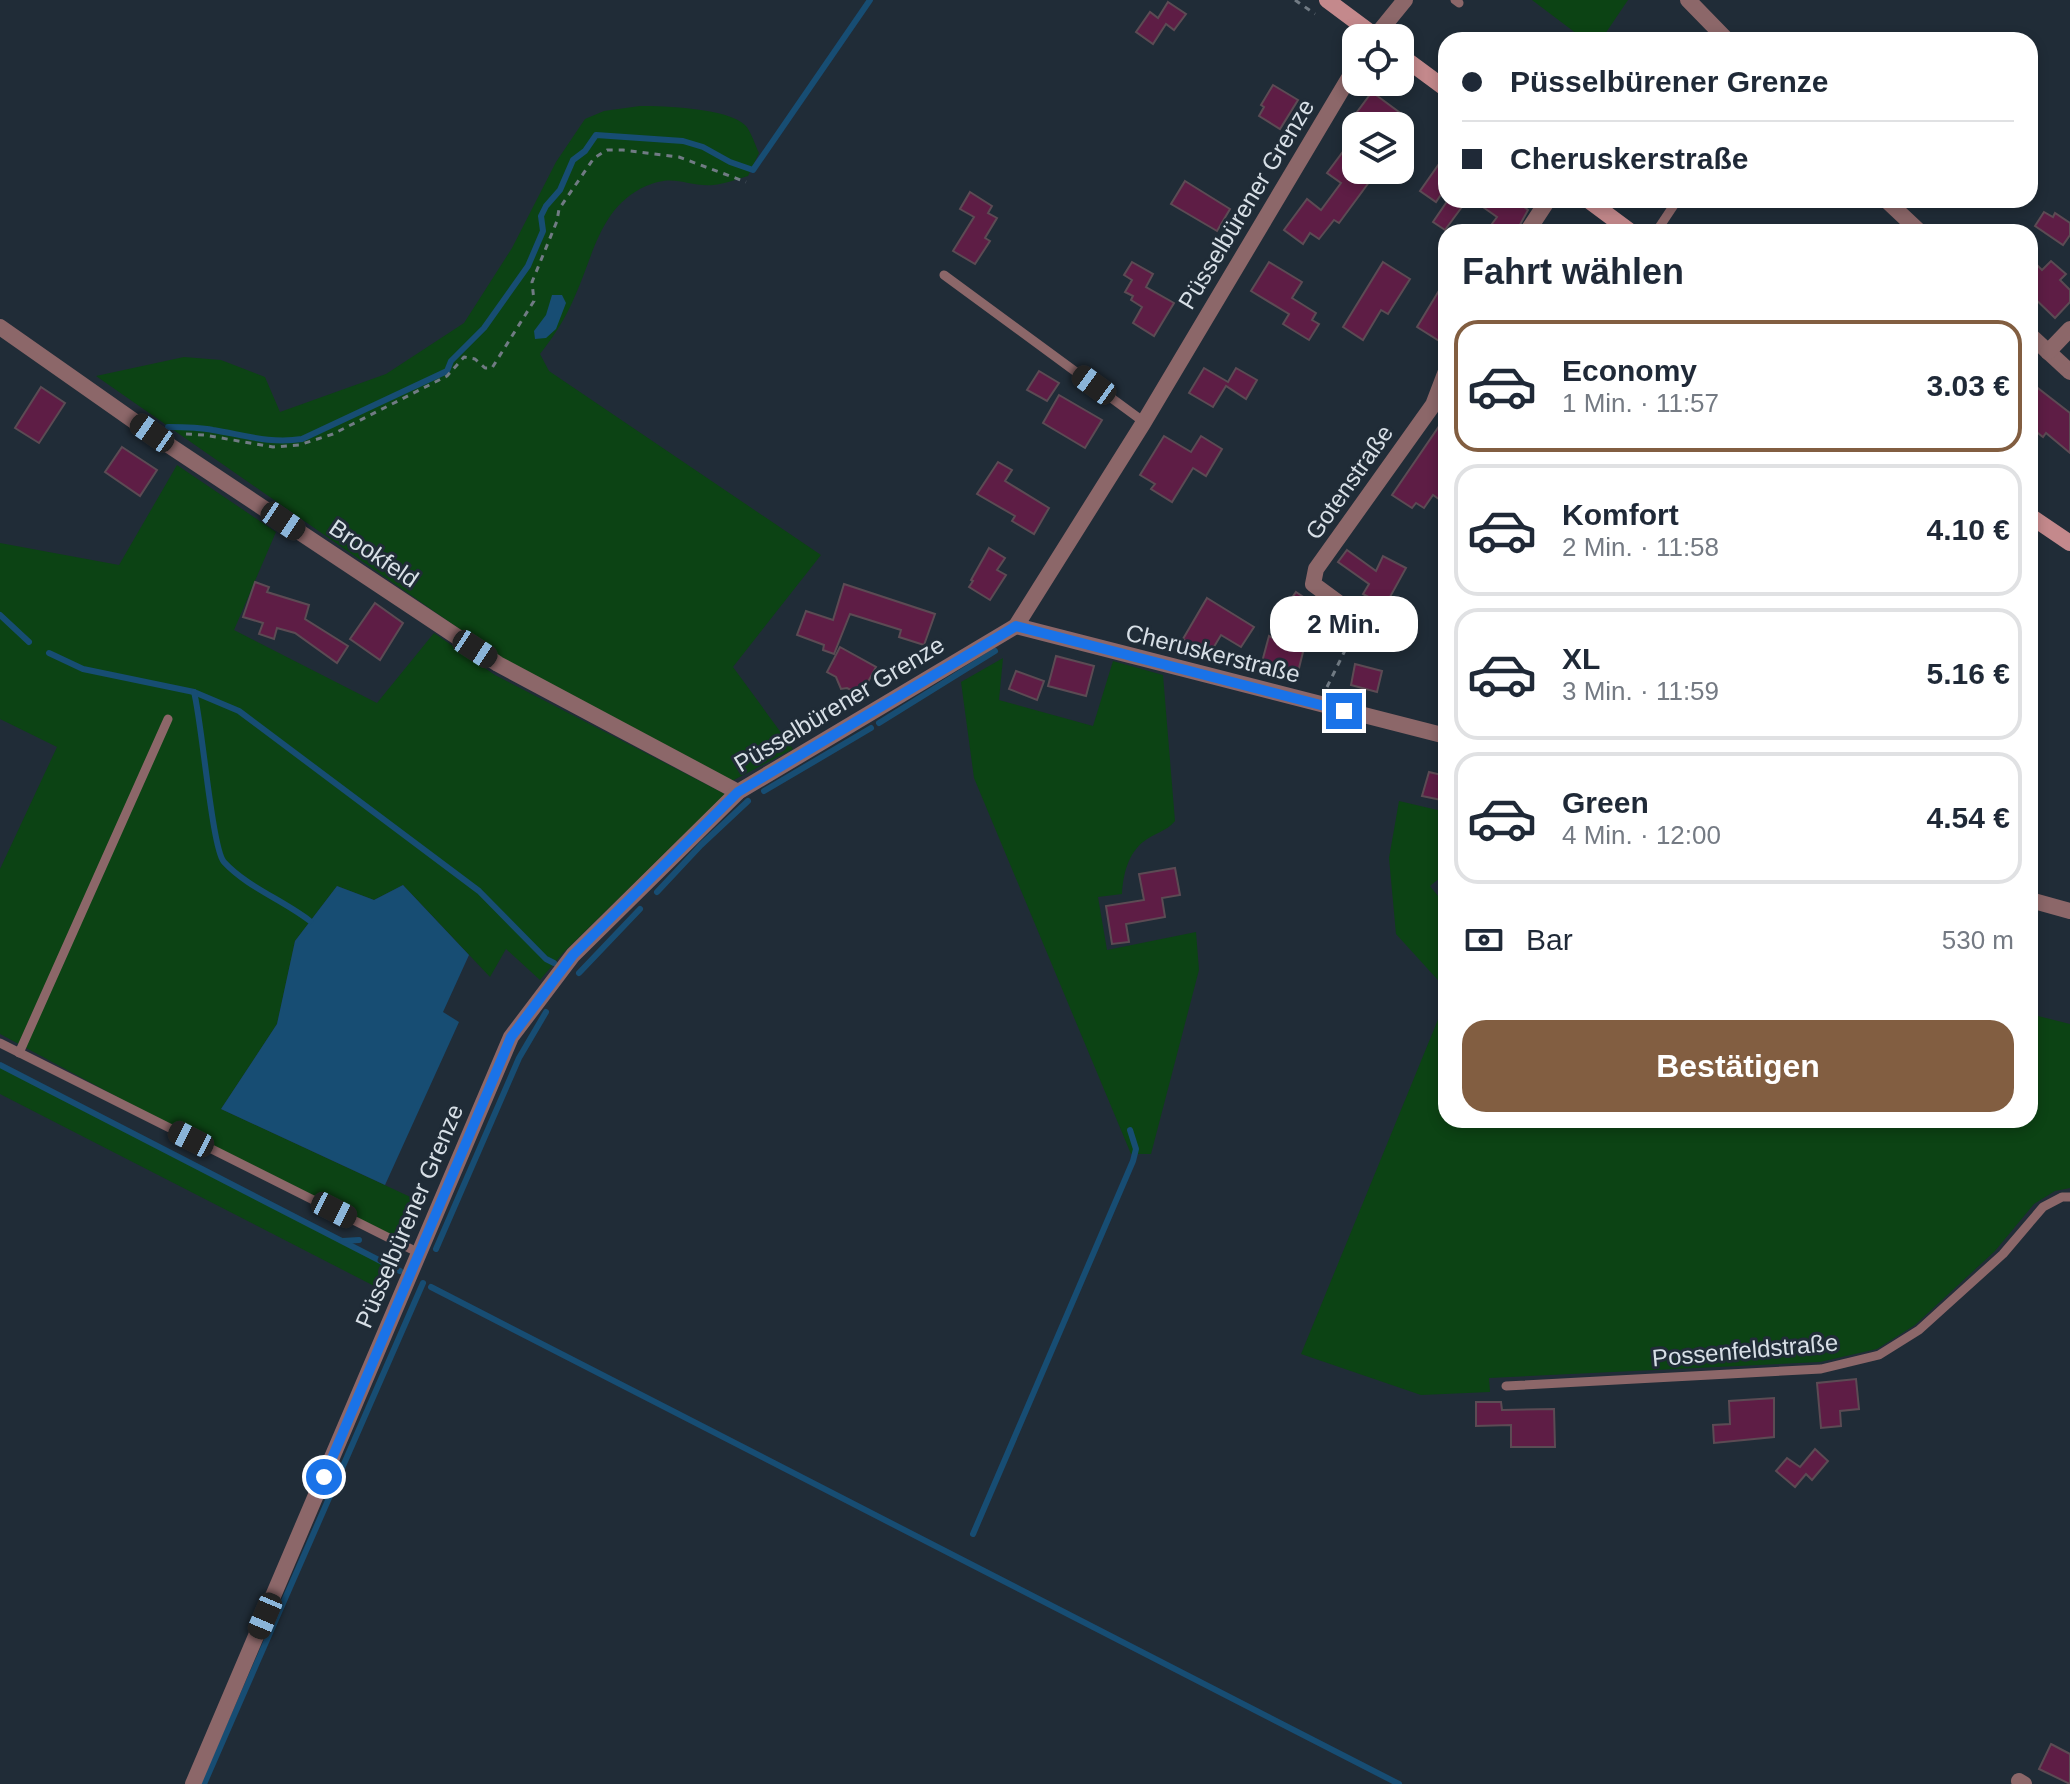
<!DOCTYPE html>
<html lang="de">
<meta charset="utf-8">
<style>
:root{--surface:#fff;--page:#f2f2f3;--text:#1f2937;--muted:#747a83;--line:#e0e1e3;--accent:#825e41}
body{margin:0;font-family:Helvetica,sans-serif;background:var(--page);color:var(--text);height:100vh;display:flex;flex-direction:column;font-size:30px;white-space:nowrap}
*{box-sizing:border-box;margin:0}
p{font-size:26px;color:var(--muted)}
.icon{flex:none;width:44px;height:44px;fill:none;stroke:currentColor;stroke-width:2;stroke-linecap:round;stroke-linejoin:round}
.map{position:relative;flex:1;overflow:hidden}
.panel{position:absolute;left:1438px;top:224px;width:600px;height:904px;display:flex;flex-direction:column;background:var(--surface);border-radius:24px;box-shadow:0 4px 12px #0003}
.panel>*{flex:none}
.top-card{position:absolute;left:1438px;top:32px;width:600px;height:176px;border-radius:24px;box-shadow:0 4px 12px #0003;display:grid;align-content:center;height:176px;padding:0 24px;background:var(--surface)}
.fabs{position:absolute;left:1342px;top:24px;display:grid;gap:16px}
.fabs a{display:grid;place-items:center;width:72px;height:72px;border-radius:16px;background:var(--surface);box-shadow:0 4px 12px #0003;font-size:40px}
.end{position:absolute;width:36px;height:36px;margin:-18px;border:10px solid #1a73e8;background:#fff;box-shadow:0 0 0 4px #fff}
.from{border-radius:50%}
.bubble{position:absolute;height:56px;border-radius:24px;background:var(--surface);box-shadow:0 4px 12px #0003;font-size:26px;font-weight:800;line-height:56px;text-align:center}
.car{position:absolute;width:24px;height:48px;margin:-24px -12px;border-radius:10px;box-shadow:0 0 6px 2px #0007;background:linear-gradient(#222 24%,#8ab4d8 0 40%,#222 0 76%,#8ab4d8 0 86%,#222 0)}
.top-card b{display:flex;align-items:center;gap:28px;height:76px;font-size:30px}
.top-card b+b{border-top:2px solid var(--line)}
.top-card i{width:20px;height:20px;background:var(--text)}
ul{padding:0;list-style:none}
li{display:flex;align-items:center;gap:24px;height:132px;margin:0 16px 12px;padding:0 8px;border:4px solid var(--line);border-radius:24px}
li div{flex:1}
li b{display:block;font-size:30px}
li em{font-style:normal;font-weight:800}
li.current{border-color:var(--accent)}
li>.icon{width:72px;height:72px;stroke-width:1.5}
h2{padding:0 24px;font-size:36px;line-height:96px}
.pay{display:flex;align-items:center;gap:20px;height:88px;padding:0 24px;font-size:30px}
.pay p{margin-inline-start:auto}
.button{display:flex;gap:16px;margin-top:auto;padding:16px 24px}
.button a{flex:1;height:92px;border-radius:24px;background:var(--accent);color:#fff;font-size:32px;font-weight:800;line-height:92px;text-align:center}
.map>svg:first-child{display:block}
.green{fill:#0c4314}
.water{fill:#174d73}
.lines{fill:none;stroke-linecap:round;stroke-linejoin:round}
.stream{stroke:#174d73;stroke-width:6}
.building{fill:#5e1d45;stroke:#5c4b54;stroke-width:2}
.path{stroke:#717b84;stroke-width:3;stroke-dasharray:6 6;stroke-linecap:butt}
.lane{stroke:#8c6769;stroke-width:9}
.street{stroke:#8c6769;stroke-width:16}
.secondary{stroke:#c4898c;stroke-width:16}
.route{stroke:#1a73e8;stroke-width:10}
.labels{text-anchor:middle;dominant-baseline:central;stroke-width:6;stroke-linejoin:round;paint-order:stroke}
.street-label{font-size:24px;fill:#d7dfe6;stroke:#202c37}
</style>
<div class="map">
<svg width="2070" height="1784" viewBox="0 0 2070 1784">
<rect width="100%" height="100%" fill="#202c37"/>
<g class="green">
<polygon points="1532,0 1628,0 1601,40 1585,40"/>
<path d="M640 106C664 106 727 108 745 125 751 131 755 145 759 153L748 176C737 179 725 184 713 185 687 187 675 173 646 186 600 207 594 254 575 296 566 318 554 336 540 354L549 371 821 555 733 667 793 749 732 781 501 658 96 376 184 357 221 360 265 377 280 412 386 374 464 323 512 248 556 162 585 119 604 111Z"/>
<polygon points="177,465 276,532 234,630 377,703 434,633 495,675 725,794 564,952 540,980 506,949 490,977 403,885 374,900 337,886 295,941 277,1024 221,1109 419,1201 400,1241 175,1128 0,1034 0,869 57,747 0,719 0,543 119,565"/>
<path d="M1003 658 999 700 1093 726 1113 661 1163 675 1175 821C1166 832 1154 833 1143 842 1128 854 1123 875 1122 894L1098 897 1107 950 1196 932 1199 970 1151 1154H1131L974 778 961 682Z"/>
<polygon points="1399,801 1446,812 1446,873 1430,886 1446,906 1446,989 1396,934 1389,858"/>
<polygon points="1446,1000 1446,1120 2030,1120 2030,1014 2070,1024 2070,1188 2055,1191 2034,1204 1995,1251 1915,1325 1877,1349 1820,1362 1489,1378 1490,1392 1421,1395 1301,1354"/>
<polygon points="0,1065 392,1264 382,1290 0,1094"/>
</g>
<g class="water">
<polygon points="552,295 562,295 566,303 556,329 546,338 535,339 534,331 546,315"/>
<polygon points="403,885 469,955 443,1012 459,1022 385,1185 221,1109 277,1024 295,941 337,886 374,900"/>
</g>
<g class="lines">
<g class="stream">
<path d="M168 427C183 427 198 427 213 430 244 435 270 444 302 439L447 371 451 361 484 328 528 266 543 231 541 216 546 206 560 190 573 160 585 151 596 135 683 141 703 147 730 162 753 170 870 0"/>
<polyline points="0,615 29,642"/>
<polyline points="49,653 83,669 194,692 239,711 479,891 546,959 554,963"/>
<path d="M194 692C202 722 212 849 224 862 247 887 283 900 310 921"/>
<polyline points="879,723 995,651"/>
<polyline points="764,791 871,728"/>
<polyline points="657,892 701,845 748,801"/>
<polyline points="579,973 640,909"/>
<polyline points="0,1065 400,1271"/>
<polyline points="343,1241 359,1240"/>
<polyline points="436,1249 519,1058 546,1012"/>
<polyline points="431,1287 1399,1784"/>
<polyline points="973,1534 1133,1161 1136,1149 1130,1130"/>
<polyline points="204,1784 423,1283"/>
</g>
</g>
<g class="building">
<polygon points="1168,2 1186,14 1174,30 1166,24 1153,44 1136,32 1150,12 1158,18"/>
<polygon points="1273,85 1298,100 1280,129 1259,116 1264,107 1261,105"/>
<polygon points="1372,92 1403,115 1395,126 1368,126 1354,116"/>
<polygon points="1345,149 1356,157 1356,170 1378,170 1339,223 1334,220 1319,239 1310,233 1303,244 1284,230 1307,199 1321,210 1341,183 1327,173"/>
<polygon points="1446,154 1446,187 1436,202 1420,191"/>
<polygon points="1185,181 1230,209 1217,231 1171,204"/>
<polygon points="970,192 992,206 988,213 997,218 985,238 990,241 975,264 953,251 974,217 960,209"/>
<polygon points="1448,200 1467,200 1445,230 1433,222"/>
<polygon points="1473,200 1527,200 1523,206 1528,210 1516,232 1486,232 1497,217"/>
<polygon points="2044,212 2053,217 2055,213 2070,223 2070,235 2063,245 2035,226"/>
<polygon points="2030,258 2042,270 2051,261 2066,274 2060,280 2070,290 2070,302 2055,318 2030,294"/>
<polygon points="1132,262 1153,274 1146,287 1174,303 1154,336 1133,323 1142,307 1131,300 1133,296 1125,292 1132,280 1124,275"/>
<polygon points="1269,262 1302,282 1292,298 1316,313 1312,320 1319,324 1309,340 1283,324 1289,314 1251,291"/>
<polygon points="1383,262 1410,279 1388,314 1381,310 1363,340 1343,327"/>
<polygon points="1446,279 1446,333 1441,342 1417,327"/>
<polygon points="1204,368 1228,382 1236,368 1257,380 1246,399 1226,386 1213,407 1189,393"/>
<polygon points="1039,371 1059,383 1047,401 1027,390"/>
<polygon points="2030,382 2070,413 2070,453 2046,433 2043,437 2030,427"/>
<polygon points="41,387 65,403 39,443 15,428"/>
<polygon points="1059,395 1102,420 1085,448 1043,423"/>
<polygon points="1446,416 1446,504 1433,495 1424,508 1416,503 1412,508 1392,495"/>
<polygon points="1164,436 1191,452 1201,436 1222,449 1206,476 1193,468 1172,502 1151,489 1155,484 1140,475"/>
<polygon points="122,447 157,470 140,496 105,472"/>
<polygon points="998,462 1012,470 1005,481 1049,508 1034,534 1012,521 1015,516 977,494"/>
<polygon points="989,548 1005,558 997,570 1006,575 990,600 969,587 973,581 971,580"/>
<polygon points="1347,550 1376,571 1383,556 1406,568 1385,606 1363,594 1369,584 1338,562"/>
<polygon points="255,582 269,587 267,592 309,605 305,619 348,646 337,663 295,633 277,628 274,639 259,634 263,623 243,617"/>
<polygon points="844,584 935,614 924,645 899,637 901,630 850,614 834,654 823,650 824,645 797,635 806,611 833,620"/>
<polygon points="1296,592 1308,600 1280,643 1304,648 1297,676 1284,673 1278,666 1262,662 1269,636 1276,640 1283,611"/>
<polygon points="1207,598 1254,627 1241,647 1221,635 1209,655 1183,639"/>
<polygon points="375,603 403,623 380,660 350,639"/>
<polygon points="840,647 876,667 861,695 847,688 841,689 836,677 827,672"/>
<polygon points="1056,656 1094,666 1086,696 1048,686"/>
<polygon points="1355,664 1382,671 1377,692 1351,685"/>
<polygon points="1016,671 1044,681 1037,700 1009,689"/>
<polygon points="1429,772 1446,776 1446,801 1422,796"/>
<polygon points="1175,868 1180,895 1162,898 1165,917 1126,924 1129,942 1112,944 1106,906 1144,900 1139,874"/>
<polygon points="1856,1379 1859,1409 1840,1411 1841,1426 1821,1428 1817,1383"/>
<polygon points="1774,1398 1774,1437 1714,1443 1713,1425 1730,1424 1729,1401"/>
<polygon points="1476,1402 1501,1402 1502,1410 1554,1409 1555,1447 1511,1447 1511,1425 1476,1426"/>
<polygon points="1815,1449 1828,1461 1812,1480 1806,1474 1795,1487 1776,1471 1787,1458 1800,1467"/>
<polygon points="2051,1744 2070,1754 2070,1784 2039,1769"/>
</g>
<g class="lines">
<g class="path">
<polyline points="1295,0 1315,14"/>
<polyline points="1350,40 1356,47"/>
<polyline points="186,434 204,435 273,447 299,445 333,434 447,376 464,357 475,359 485,368 492,368 534,301 532,282 557,221 559,209 594,158 607,150 623,150 679,157 746,182"/>
<polyline points="1327,687 1359,622"/>
</g>
<g class="lane">
<polyline points="1455,0 1459,3"/>
<polyline points="1656,232 1674,205"/>
<polyline points="944,275 1144,422"/>
<polyline points="0,1043 419,1253"/>
<polyline points="19,1053 168,719"/>
<polyline points="1506,1386 1821,1369 1879,1355 1919,1330 2003,1254 2043,1207 2062,1197 2070,1197"/>
</g>
<g class="street">
<polyline points="1688,0 1727,40"/>
<polyline points="1374,38 1405,0"/>
<polyline points="1886,200 1920,232"/>
<polyline points="1527,232 1548,200"/>
<polyline points="0,327 161,440 498,664 738,792"/>
<polyline points="2030,335 2070,372"/>
<polyline points="2048,352 2070,329"/>
<polyline points="1347,609 1313,584 1316,569 1433,405 1446,371"/>
<polyline points="1016,626 1446,736"/>
<polyline points="2030,900 2070,911"/>
<polyline points="2019,1781 2024,1784"/>
<polyline points="193,1784 511,1037 573,955 738,792 1016,626 1144,422 1356,66"/>
</g>
<g class="secondary">
<polyline points="1327,0 1378,38"/>
<polyline points="1400,55 1446,89"/>
<polyline points="1588,200 1631,232"/>
<polyline points="2030,516 2070,543"/>
</g>
</g>
<g class="lines">
<polyline class="route" points="324,1477 511,1037 573,955 738,792 1016,626 1344,711"/>
</g>
<g class="labels">
<g class="street-label">
<text transform="translate(1246 204) rotate(-59)">Püsselbürener Grenze</text>
<text transform="translate(1349 482) rotate(-55)">Gotenstraße</text>
<text transform="translate(374 553) rotate(34)">Brookfeld</text>
<text transform="translate(1213 653) rotate(14)">Cheruskerstraße</text>
<text transform="translate(839 704) rotate(-31)">Püsselbürener Grenze</text>
<text transform="translate(409 1216) rotate(-67)">Püsselbürener Grenze</text>
<text transform="translate(1745 1350) rotate(-5)">Possenfeldstraße</text>
</g>
</g>
</svg>
<div class="fabs">
<a><svg class="icon" aria-label="locate" viewBox="0 0 24 24"><circle cx="12" cy="12" r="6"/><path d="M12 2v4M12 18v4M2 12h4M18 12h4"/></svg></a>
<a><svg class="icon" aria-label="layers" viewBox="0 0 24 24"><path d="M12 4l9 5-9 5-9-5zM3 14l9 5 9-5"/></svg></a>
</div>
<i class="end from" style="left:324px;top:1477px"></i>
<i class="end" style="left:1344px;top:711px"></i>
<div class="bubble" style="left:1270px;top:596px;width:148px">2 Min.</div>
<i class="car" style="left:1094px;top:385px;rotate:306deg"></i>
<i class="car" style="left:152px;top:433px;rotate:305deg"></i>
<i class="car" style="left:283px;top:521px;rotate:124deg"></i>
<i class="car" style="left:475px;top:649px;rotate:123deg"></i>
<i class="car" style="left:191px;top:1139px;rotate:297deg"></i>
<i class="car" style="left:334px;top:1210px;rotate:117deg"></i>
<i class="car" style="left:265px;top:1616px;rotate:203deg"></i>
<div class="top-card">
<b><i class="from"></i>Püsselbürener Grenze</b>
<b><i></i>Cheruskerstraße</b>
</div>
<section class="panel">
<h2>Fahrt wählen</h2>
<ul>
<li class="current"><svg class="icon" aria-label="car" viewBox="0 0 24 24"><path d="M5 17H2v-5l4-1 3-4h7l3 4 3 1v5h-3M9 17h6M6 11h13"/><circle cx="7" cy="17" r="2"/><circle cx="17" cy="17" r="2"/></svg><div><b>Economy</b><p>1 Min. · 11:57</p></div><em>3.03 €</em></li>
<li><svg class="icon" aria-label="car" viewBox="0 0 24 24"><path d="M5 17H2v-5l4-1 3-4h7l3 4 3 1v5h-3M9 17h6M6 11h13"/><circle cx="7" cy="17" r="2"/><circle cx="17" cy="17" r="2"/></svg><div><b>Komfort</b><p>2 Min. · 11:58</p></div><em>4.10 €</em></li>
<li><svg class="icon" aria-label="car" viewBox="0 0 24 24"><path d="M5 17H2v-5l4-1 3-4h7l3 4 3 1v5h-3M9 17h6M6 11h13"/><circle cx="7" cy="17" r="2"/><circle cx="17" cy="17" r="2"/></svg><div><b>XL</b><p>3 Min. · 11:59</p></div><em>5.16 €</em></li>
<li><svg class="icon" aria-label="car" viewBox="0 0 24 24"><path d="M5 17H2v-5l4-1 3-4h7l3 4 3 1v5h-3M9 17h6M6 11h13"/><circle cx="7" cy="17" r="2"/><circle cx="17" cy="17" r="2"/></svg><div><b>Green</b><p>4 Min. · 12:00</p></div><em>4.54 €</em></li>
</ul>
<div class="pay"><svg class="icon" aria-label="cash" viewBox="0 0 24 24"><path d="M3 7h18v10H3z"/><circle cx="12" cy="12" r="2"/></svg>Bar<p>530 m</p></div>
<div class="button"><a>Bestätigen</a></div>
</section>
</div>
